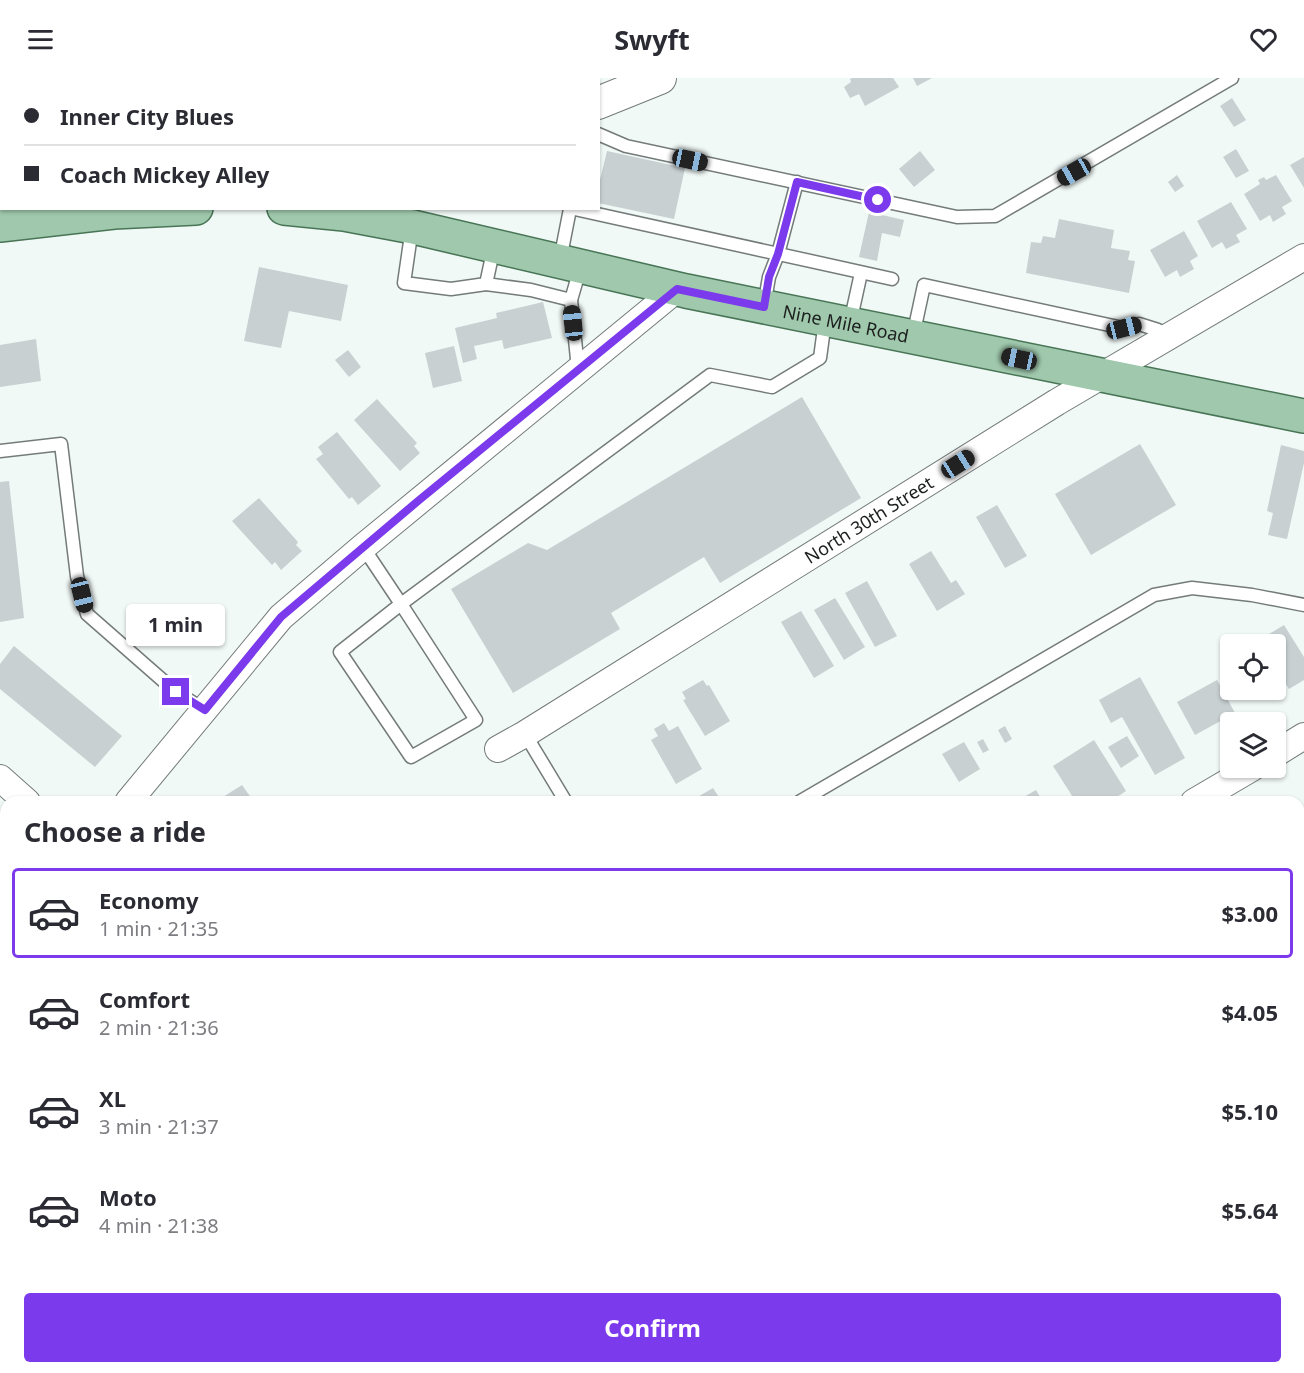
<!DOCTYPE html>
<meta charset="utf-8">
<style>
:root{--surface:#fff;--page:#f2f2f3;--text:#2b2b33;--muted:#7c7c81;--line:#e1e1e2;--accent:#7c3aed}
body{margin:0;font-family:"Noto Sans",sans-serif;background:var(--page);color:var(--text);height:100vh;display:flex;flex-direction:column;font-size:22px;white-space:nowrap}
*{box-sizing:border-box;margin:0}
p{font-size:20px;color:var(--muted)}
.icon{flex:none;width:33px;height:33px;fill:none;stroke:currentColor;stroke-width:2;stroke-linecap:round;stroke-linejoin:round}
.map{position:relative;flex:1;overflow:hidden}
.details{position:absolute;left:0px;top:718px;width:1305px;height:578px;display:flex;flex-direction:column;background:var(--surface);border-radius:18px 18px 0 0;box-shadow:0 2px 4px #0004}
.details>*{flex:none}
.top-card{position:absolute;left:0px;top:0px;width:600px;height:132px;box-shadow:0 2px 4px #0004;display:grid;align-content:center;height:132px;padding:0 24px;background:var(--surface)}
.fabs{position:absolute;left:1220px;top:556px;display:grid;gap:12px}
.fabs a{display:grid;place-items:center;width:66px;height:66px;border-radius:6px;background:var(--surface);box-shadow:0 2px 4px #0004;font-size:30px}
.end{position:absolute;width:27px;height:27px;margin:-14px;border:8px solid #7c3aed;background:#fff;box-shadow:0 0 0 3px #fff}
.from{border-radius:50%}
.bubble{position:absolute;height:42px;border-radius:6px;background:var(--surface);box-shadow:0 2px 4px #0004;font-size:20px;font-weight:700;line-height:42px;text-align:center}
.car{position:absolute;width:18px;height:36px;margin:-18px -9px;border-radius:8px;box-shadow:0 0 4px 2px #0007;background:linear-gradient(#222 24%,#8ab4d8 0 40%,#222 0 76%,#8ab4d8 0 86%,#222 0)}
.top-card b{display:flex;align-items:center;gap:21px;height:57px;font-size:22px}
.top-card b+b{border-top:2px solid var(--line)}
.top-card i{width:15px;height:15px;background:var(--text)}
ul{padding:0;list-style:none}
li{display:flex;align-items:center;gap:18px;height:90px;margin:0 12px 9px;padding:0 12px;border:3px solid transparent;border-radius:6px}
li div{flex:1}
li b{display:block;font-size:22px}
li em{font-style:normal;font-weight:700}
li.selected{border-color:var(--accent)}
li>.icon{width:54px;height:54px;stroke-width:1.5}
h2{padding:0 24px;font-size:27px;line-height:72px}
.action{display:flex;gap:12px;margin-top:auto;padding:12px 24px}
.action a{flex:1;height:69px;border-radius:6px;background:var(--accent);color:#fff;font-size:24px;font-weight:700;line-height:69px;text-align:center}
header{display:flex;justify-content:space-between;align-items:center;height:78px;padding:0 24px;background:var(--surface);font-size:27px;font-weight:700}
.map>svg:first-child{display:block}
.green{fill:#d2e4b9}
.building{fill:#c8d0d1}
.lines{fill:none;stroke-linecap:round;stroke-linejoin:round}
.service-casing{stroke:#747b7a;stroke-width:15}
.minor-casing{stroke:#747b7a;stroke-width:28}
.tertiary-casing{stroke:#747b7a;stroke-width:34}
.primary-casing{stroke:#487556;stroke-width:36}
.service{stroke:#fff;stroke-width:12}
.minor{stroke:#fff;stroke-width:26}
.tertiary{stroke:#fff;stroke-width:32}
.primary{stroke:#9fc8ac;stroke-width:33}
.route{stroke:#7c3aed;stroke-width:8}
.labels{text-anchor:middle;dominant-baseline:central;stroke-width:5;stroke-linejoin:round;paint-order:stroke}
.street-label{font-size:18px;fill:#1c1f1e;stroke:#f1f9f7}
</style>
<header><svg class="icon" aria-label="menu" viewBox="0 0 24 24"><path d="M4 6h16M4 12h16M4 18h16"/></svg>Swyft<svg class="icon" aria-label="heart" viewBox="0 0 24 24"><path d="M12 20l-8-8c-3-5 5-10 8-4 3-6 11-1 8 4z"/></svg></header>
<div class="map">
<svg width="1304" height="1295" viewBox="0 0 1304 1295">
<rect width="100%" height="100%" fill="#f1f9f7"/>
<polygon class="green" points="0,0 453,0 2,2 0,121"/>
<g class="building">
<polygon points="852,0 893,0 899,9 865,28 859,16 850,20 844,9 851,4 850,1"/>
<polygon points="913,0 932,0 917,8"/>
<polygon points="1232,20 1246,42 1234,49 1220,28"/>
<polygon points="1236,71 1249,93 1236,100 1223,79"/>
<polygon points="607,73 685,90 674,141 598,125 598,110"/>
<polygon points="920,73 935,92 914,109 899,91"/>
<polygon points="1304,79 1304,110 1290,87"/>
<polygon points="1177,97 1184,108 1175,114 1168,104"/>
<polygon points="1276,97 1292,123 1282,129 1286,136 1273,144 1270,137 1260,143 1244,116 1260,106 1258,102 1264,99 1266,102"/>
<polygon points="1231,124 1247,151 1236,157 1240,164 1226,171 1222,164 1212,170 1197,143"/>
<polygon points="869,134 904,142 900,159 882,155 877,183 859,179"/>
<polygon points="1059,141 1114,152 1111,170 1130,173 1128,182 1135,183 1129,215 1026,195 1031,164 1041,165 1043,158 1055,160"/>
<polygon points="1184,153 1198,178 1190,183 1194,191 1180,199 1177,192 1165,199 1150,172"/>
<polygon points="259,189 348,207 341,243 289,233 281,270 244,263"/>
<polygon points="543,224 552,260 504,271 502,262 474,268 477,281 463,285 455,250 497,240 496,235"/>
<polygon points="36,261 41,303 0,309 0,267"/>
<polygon points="454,268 462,303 433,310 425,275"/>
<polygon points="348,272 361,289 349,299 335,282"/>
<polygon points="802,319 861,420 720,505 704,479 611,535 620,551 513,615 451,511 528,465 547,472"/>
<polygon points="377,321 417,365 414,368 420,375 400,393 354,342"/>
<polygon points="337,354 381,408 358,427 352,419 349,421 316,381 323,376 318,369"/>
<polygon points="1140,366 1176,427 1091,477 1055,416"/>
<polygon points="1281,367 1304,373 1304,385 1287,461 1268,457 1273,435 1267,433"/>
<polygon points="9,403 24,540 0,544 0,404"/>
<polygon points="259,420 298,464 296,467 302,473 281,492 275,484 272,487 232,443"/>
<polygon points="997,427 1027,478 1005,490 976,439"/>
<polygon points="931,473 951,505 956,502 965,516 937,533 909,486"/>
<polygon points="867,503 897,558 875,569 845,515"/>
<polygon points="835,520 865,569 844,582 814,532"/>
<polygon points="801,533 834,588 814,600 781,544"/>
<polygon points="1284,547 1304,579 1304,602 1289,611 1275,589 1275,567 1262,567 1259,562"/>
<polygon points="14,568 122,658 95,689 0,611 0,586"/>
<polygon points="1140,599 1185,680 1155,697 1122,639 1111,645 1099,622"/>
<polygon points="703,602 707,608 709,607 730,643 705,658 683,622 686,621 682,614"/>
<polygon points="1217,602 1235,635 1195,657 1177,624"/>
<polygon points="664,645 669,653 678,648 702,691 676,706 651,662 658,658 654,651"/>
<polygon points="1005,648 1012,661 1005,665 998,652"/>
<polygon points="1127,658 1139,678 1121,690 1108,669"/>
<polygon points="983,661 989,672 983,675 977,664"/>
<polygon points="1094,662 1126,713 1109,724 1076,724 1053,688"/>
<polygon points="964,664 980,691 959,704 942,676"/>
<polygon points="242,707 254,724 215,724"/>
<polygon points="713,710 722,724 689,724"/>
<polygon points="1036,712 1043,724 1015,724"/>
<polygon points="1299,744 1304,753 1304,797 1299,800"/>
<polygon points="1299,1026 1304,1034 1304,1050 1299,1053"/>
<polygon points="1304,1246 1304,1295 1292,1295 1289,1290 1299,1290 1299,1249"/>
<polygon points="42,1290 78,1290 81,1295 34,1295"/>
<polygon points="553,1290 584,1290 587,1295 556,1295"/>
<polygon points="900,1290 922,1290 925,1295 903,1295"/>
<polygon points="1208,1290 1251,1290 1254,1295 1211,1295"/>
</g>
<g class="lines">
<defs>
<g id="service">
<polyline points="0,5 2,7"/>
<polyline points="598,56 626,68 957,139 995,138 1232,0"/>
<polyline points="570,130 892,201"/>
<polyline points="412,150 404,205 451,211 486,206 494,169"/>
<polyline points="560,182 570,131"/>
<polyline points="486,206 531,212 571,222 580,191"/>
<polyline points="571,222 578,291"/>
<polyline points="764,228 769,199 778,176 797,104"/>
<polyline points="850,245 861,195"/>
<polyline points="913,258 924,207 1123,250 1139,246 1158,252 1164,262"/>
<polyline points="0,373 61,366 77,498 87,536 176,614 205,632"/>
<polyline points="363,469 401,526 710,297 772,309 820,280 825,243"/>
<polygon points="401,526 476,642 411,679 340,574"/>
<polyline points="525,656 566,724"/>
<polyline points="799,724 1154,517 1192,510 1252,517 1304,527"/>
<polyline points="1299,898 1304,895"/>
<polyline points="642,1295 651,1290"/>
</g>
<g id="minor">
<path id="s1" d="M498 671 525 656 1057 324 1304 179"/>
<polyline points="1275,676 1304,658"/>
<polyline points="0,700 27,724"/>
<polyline points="128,724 281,539 363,469 677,211"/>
<polyline points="1194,724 1252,690"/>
<polyline points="0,873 6,866"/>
<polyline points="1299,1126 1304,1123"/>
<polyline points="483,1290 485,1295"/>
<polyline points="985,1290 988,1295"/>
<polyline points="242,1295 250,1290"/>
<polyline points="1030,1295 1038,1290"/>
</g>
<polyline id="tertiary" points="598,25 660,0"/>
<g id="primary">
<path id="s2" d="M284 130 344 136 413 149 686 213 1304 338"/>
<polyline points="0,147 114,134 196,130"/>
</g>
</defs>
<use href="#service" class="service-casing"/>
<use href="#minor" class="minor-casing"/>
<use href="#tertiary" class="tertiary-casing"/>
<use href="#primary" class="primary-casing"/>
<use href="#service" class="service"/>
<use href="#minor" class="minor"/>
<use href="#tertiary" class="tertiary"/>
<use href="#primary" class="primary"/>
</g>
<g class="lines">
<polyline class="route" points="176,614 205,632 281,539 418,423 677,211 764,229 769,199 778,176 797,104 878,122"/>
</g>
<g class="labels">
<g class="street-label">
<text stroke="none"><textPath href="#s2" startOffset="574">Nine Mile Road</textPath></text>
<text stroke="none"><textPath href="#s1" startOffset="436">North 30th Street</textPath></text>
</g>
</g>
</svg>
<div class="fabs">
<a><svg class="icon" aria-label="locate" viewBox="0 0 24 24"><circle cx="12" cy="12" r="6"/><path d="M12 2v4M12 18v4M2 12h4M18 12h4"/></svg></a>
<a><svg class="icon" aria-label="layers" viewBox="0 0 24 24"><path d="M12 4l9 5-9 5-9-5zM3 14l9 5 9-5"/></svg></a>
</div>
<i class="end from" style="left:878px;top:122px"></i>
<i class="end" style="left:176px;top:614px"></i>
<div class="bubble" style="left:126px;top:526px;width:99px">1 min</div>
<i class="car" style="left:690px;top:82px;rotate:102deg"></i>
<i class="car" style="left:1074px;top:94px;rotate:241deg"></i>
<i class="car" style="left:573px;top:245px;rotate:354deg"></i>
<i class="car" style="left:1124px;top:250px;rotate:76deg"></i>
<i class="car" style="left:1019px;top:281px;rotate:282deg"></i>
<i class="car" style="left:958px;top:386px;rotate:58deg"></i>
<i class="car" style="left:82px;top:517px;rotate:166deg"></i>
<div class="top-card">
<b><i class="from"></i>Inner City Blues</b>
<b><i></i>Coach Mickey Alley</b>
</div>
<section class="details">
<h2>Choose a ride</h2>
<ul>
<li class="selected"><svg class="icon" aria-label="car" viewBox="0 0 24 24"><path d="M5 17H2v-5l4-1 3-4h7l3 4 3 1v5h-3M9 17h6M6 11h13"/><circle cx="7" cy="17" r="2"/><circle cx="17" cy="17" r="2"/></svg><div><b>Economy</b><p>1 min · 21:35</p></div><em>$3.00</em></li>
<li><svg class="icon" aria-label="car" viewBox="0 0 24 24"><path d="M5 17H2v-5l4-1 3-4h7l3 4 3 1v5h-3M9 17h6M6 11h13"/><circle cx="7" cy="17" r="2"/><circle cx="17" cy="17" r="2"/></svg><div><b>Comfort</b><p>2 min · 21:36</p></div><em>$4.05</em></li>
<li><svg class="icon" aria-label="car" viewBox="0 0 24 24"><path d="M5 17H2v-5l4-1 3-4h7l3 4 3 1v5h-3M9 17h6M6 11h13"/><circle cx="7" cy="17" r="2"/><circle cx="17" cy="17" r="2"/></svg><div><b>XL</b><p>3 min · 21:37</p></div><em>$5.10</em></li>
<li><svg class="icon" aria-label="car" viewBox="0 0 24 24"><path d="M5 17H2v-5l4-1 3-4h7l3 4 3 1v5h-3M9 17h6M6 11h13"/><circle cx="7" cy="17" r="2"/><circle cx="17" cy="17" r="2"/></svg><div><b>Moto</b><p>4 min · 21:38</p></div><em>$5.64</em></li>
</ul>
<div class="action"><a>Confirm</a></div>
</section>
</div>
